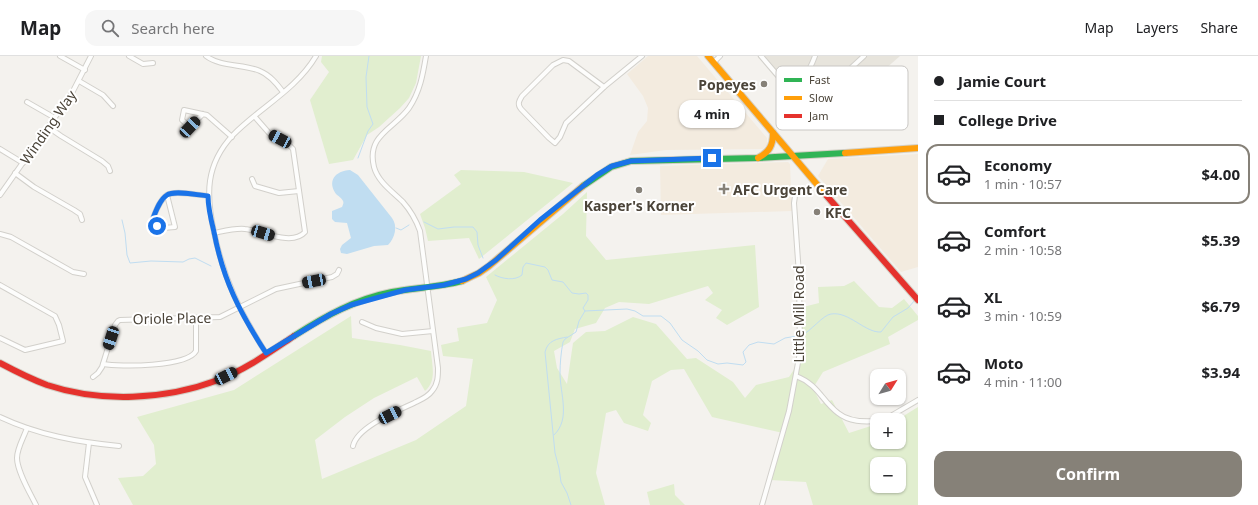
<!DOCTYPE html>
<meta charset="utf-8">
<style>
:root{--surface:#fff;--page:#f6f6f6;--text:#202124;--muted:#757577;--line:#e0e0e0;--accent:#868178}
body{margin:0;font-family:"Noto Sans",sans-serif;background:var(--page);color:var(--text);height:100vh;display:flex;flex-direction:column;font-size:15px;white-space:nowrap}
*{box-sizing:border-box;margin:0}
p{font-size:13px;color:var(--muted)}
.icon{flex:none;width:22px;height:22px;fill:none;stroke:currentColor;stroke-width:2;stroke-linecap:round;stroke-linejoin:round}
.map{position:relative;flex:1;overflow:hidden}
.panel{display:flex;flex-direction:column;background:var(--surface);width:340px}
.panel>*{flex:none}
.top-card{display:grid;align-content:center;height:88px;padding:0 16px;background:var(--surface)}
.needle{width:26px;rotate:53deg}
.fabs{position:absolute;left:870px;top:313px;display:grid;gap:8px}
.fabs a{display:grid;place-items:center;width:36px;height:36px;border-radius:8px;background:var(--surface);box-shadow:0 1px 3px #0004;font-size:20px}
.end{position:absolute;width:18px;height:18px;margin:-9px;border:5px solid #1a73e8;background:#fff;box-shadow:0 0 0 2px #fff}
.from{border-radius:50%}
.bubble{position:absolute;height:28px;border-radius:12px;background:var(--surface);box-shadow:0 1px 3px #0004;font-size:13px;font-weight:700;line-height:28px;text-align:center}
.car{position:absolute;width:12px;height:24px;margin:-12px -6px;border-radius:5px;box-shadow:0 0 3px 1px #0007;background:linear-gradient(#222 24%,#8ab4d8 0 40%,#222 0 76%,#8ab4d8 0 86%,#222 0)}
.top-card b{display:flex;align-items:center;gap:14px;height:38px;font-size:15px}
.top-card b+b{border-top:1px solid var(--line)}
.top-card i{width:10px;height:10px;background:var(--text)}
ul{padding:0;list-style:none}
li{display:flex;align-items:center;gap:12px;height:60px;margin:0 8px 6px;padding:0 8px;border:2px solid transparent;border-radius:12px}
li div{flex:1}
li b{display:block;font-size:15px}
li em{font-style:normal;font-weight:700}
li.on{border-color:var(--accent)}
li>.icon{width:36px;height:36px;stroke-width:1.5}
.primary-button{display:flex;gap:8px;margin-top:auto;padding:8px 16px}
.primary-button a{flex:1;height:46px;border-radius:12px;background:var(--accent);color:#fff;font-size:16px;font-weight:700;line-height:46px;text-align:center}
header{display:flex;align-items:center;gap:24px;box-sizing:border-box;height:56px;padding:0 20px;background:var(--surface);border-bottom:1px solid var(--line)}
header strong{font-size:19px}
nav{display:flex;gap:22px;margin-inline-start:auto;font-size:14px}
.search{width:280px;height:36px;background:var(--page);display:flex;align-items:center;gap:10px;box-sizing:border-box;padding:0 14px;border-radius:12px;color:var(--muted);font-size:15px}
main{display:flex;flex:1;min-height:0}
.map>svg:first-child{display:block}
.residential{fill:#e7e4dc}
.commercial{fill:#f3ebdf}
.green{fill:#e1eecf;fill-rule:evenodd}
.water{fill:#c0ddf1}
.lines{fill:none;stroke-linecap:round;stroke-linejoin:round}
.stream{stroke:#c0ddf1;stroke-width:1}
.street-casing{stroke:#d2d0cb;stroke-width:6}
.fast-casing{stroke:#d3cfc5;stroke-width:8}
.slow-casing{stroke:#d3cfc5;stroke-width:8}
.jam-casing{stroke:#d3cfc5;stroke-width:8}
.street{stroke:#fdfdfc;stroke-width:4}
.fast{stroke:#30b455;stroke-width:6}
.slow{stroke:#ff9f0a;stroke-width:6}
.jam{stroke:#e5322d;stroke-width:6}
.route{stroke:#1a73e8;stroke-width:5}
.poi-dot{fill:#868178;stroke:#fff;stroke-width:1.5}
.labels{text-anchor:middle;dominant-baseline:central;stroke-width:4;stroke-linejoin:round;paint-order:stroke}
.poi-label{font-size:14px;font-weight:bold;fill:#4b4439;stroke:#fff;text-anchor:start}
.street-label{font-size:14px;fill:#4b4439;stroke:#fff}
.key{fill:#fff;stroke:#c9c7c4;stroke-width:1}
.key-label{font-size:11px;fill:#4b4439}
</style>
<header>
<strong>Map</strong>
<div class="search"><svg class="icon" aria-label="search" viewBox="0 0 24 24"><circle cx="10" cy="10" r="6"/><path d="M15 15l6 6"/></svg>Search here</div>
<nav><a>Map</a><a>Layers</a><a>Share</a></nav>
</header>
<main>
<div class="map">
<svg width="918" height="449" viewBox="0 0 918 449">
<rect width="100%" height="100%" fill="#f4f2ee"/>
<polygon class="residential" points="757,0 900,0 818,72"/>
<g class="commercial">
<polygon points="648,0 697,0 767,82 767,89 763,93 666,94 630,99 638,76 647,65 648,52 643,40 627,18"/>
<polygon points="918,98 918,211 901,216 818,120 828,103"/>
<polygon points="788,106 790,108 792,155 661,159 660,110"/>
</g>
<g class="green">
<polygon points="322,0 421,0 416,27 409,42 400,52 379,71 367,79 353,104 329,108 310,44 329,16 321,6"/>
<polygon points="461,114 524,116 573,127 479,203 469,182 428,185 425,172 420,158 461,128 454,119"/>
<path d="M587 136 586 180 606 204 755 189 759 251 727 269 716 262 722 254 705 244 713 237 708 230 649 248 619 246 605 252 596 267 575 273 570 286 554 295 557 312 567 328 573 287 586 276 605 275 633 261 656 268 687 303 696 302 733 326 745 342 756 329 789 321 799 306V252L819 247 818 231 844 230 854 225 879 251 892 252 904 243 918 260V264L888 281 890 288 823 316 813 332 821 348 832 344 849 377 874 369 877 372V386H899V364H897L918 351V449H813L806 426 770 424 783 377 712 361 684 313 671 314 652 325 643 359 651 367 648 375 624 367 616 354 606 357 596 417 605 449H133L118 422 143 420 156 408 154 389 137 361 234 334 351 260 352 282 400 289 431 295C432 310 437 325 425 335L417 321 374 342 345 361 315 384 322 423 416 384 466 350 473 303 443 300 441 289 459 285 457 272 487 267 497 244 486 221 563 158ZM877 408H899V430H877Z"/>
<polygon points="674,428 675,439 685,449 650,449 647,436"/>
</g>
<path class="water" d="M350 114 358 119 392 162C398 170 395 182 388 189L374 190 347 198 341 197 340 193 342 189 351 182 347 167 335 166 332 163V155L342 151C343 149 344 146 343 145 342 142 338 140 336 138 327 125 335 115 350 114Z"/>
<g class="lines">
<g class="stream">
<polyline points="358,102 368,75 373,68 367,51 366,21 369,0"/>
<polyline points="122,164 125,177 127,199 130,207 151,205 183,206 189,203 195,202 211,210"/>
<polyline points="424,166 438,173 454,171 473,171 477,176 478,189 483,202"/>
<polyline points="396,172 401,174 409,169"/>
<path d="M495 219C502 223 515 225 522 219L523 211 526 207 545 211 548 214 552 224 563 226 572 237 579 238 586 237 588 239V244L583 252 585 255 579 265 576 276 565 283 563 286C561 296 560 308 560 317 560 338 571 363 554 379"/>
<polyline points="585,255 627,253 635,255 643,260 661,260 670,267 682,284 698,295 707,304 718,308 727,307 743,309 746,306 743,296 749,289 758,286 774,288 785,282 797,280"/>
<path d="M801 280C811 275 823 259 831 258 849 255 865 277 881 276L893 261 908 252 915 244"/>
<path d="M567 281C557 283 548 284 545 296L555 397 559 412 561 426 567 437 571 449"/>
</g>
<defs>
<g id="street">
<polyline points="60,0 85,14"/>
<polyline points="129,0 143,8 153,7"/>
<path d="M206 0C220 11 245 8 260 15 270 19 277 28 283 36"/>
<path d="M761 0 785 28 791 31C803 27 811 11 815 0"/>
<path d="M563 4 569 5 604 31 566 67 560 81 555 87 549 82 521 53C517 48 519 45 522 40L553 9Z"/>
<polyline points="714,6 720,0"/>
<polyline points="808,14 827,34 864,0"/>
<polyline points="79,25 103,39 113,50"/>
<polyline points="604,31 642,0"/>
<polyline points="27,46 55,62"/>
<polyline points="203,58 190,71 182,64 184,54 207,59 232,81"/>
<polyline points="48,71 61,80 102,105 108,110 110,115"/>
<polyline points="0,93 23,107"/>
<polyline points="15,117 34,131 74,154 80,158 82,164"/>
<polyline points="252,123 255,130 279,137 299,135"/>
<polyline points="0,139 72,37 91,0"/>
<path d="M167 139 175 171 163 172 151 167C155 158 159 144 167 139 174 134 199 139 208 140"/>
<path d="M214 177C224 175 235 172 245 173 260 174 292 191 305 176L293 93 287 87 269 77 255 61"/>
<polyline points="0,178 11,181 73,216 84,218"/>
<polyline points="0,229 55,260 59,269 63,285 25,294 0,282"/>
<polyline points="362,266 376,272 402,278 433,275"/>
<path d="M266 297C240 256 224 224 214 176 206 139 205 109 233 79 259 52 296 34 316 0"/>
<path d="M103 308C120 311 187 311 196 295V262"/>
<path d="M796 320C819 329 821 344 838 357 849 366 864 366 877 365"/>
<polyline points="93,321 98,317 102,311 115,269 118,265 120,264 220,261 276,233 332,221 337,218 339,214"/>
<path d="M0 361C38 379 78 386 119 390"/>
<polyline points="880,364 889,361 918,344"/>
<path d="M27 372C24 381 17 392 17 402 17 415 30 437 36 449"/>
<polyline points="89,387 85,421 97,449"/>
<path d="M353 390C357 371 397 355 414 347 420 344 428 341 432 335 438 328 438 320 438 312L420 175C416 164 411 155 403 146 393 136 378 126 374 111 366 79 394 73 409 52 420 36 423 18 426 0"/>
<polyline points="762,449 789,355 800,296 799,219 794,147 795,140 798,137"/>
</g>
<g id="fast">
<polyline points="583,130 611,111 631,105 758,102 845,97"/>
<path d="M294 280C325 260 356 243 392 236 415 232 439 231 462 225"/>
</g>
<g id="slow">
<polyline points="708,0 826,139"/>
<polyline points="845,97 918,92"/>
<path d="M758 102C769 96 773 90 773 77"/>
<polyline points="462,225 479,217 489,210 583,130"/>
</g>
<g id="jam">
<polyline points="826,139 918,244"/>
<path d="M0 307C15 315 31 323 47 329 101 347 165 344 218 324 245 314 270 296 294 280"/>
</g>
</defs>
<use href="#street" class="street-casing"/>
<use href="#fast" class="fast-casing"/>
<use href="#slow" class="slow-casing"/>
<use href="#jam" class="jam-casing"/>
<use href="#street" class="street"/>
<use href="#fast" class="fast"/>
<use href="#slow" class="slow"/>
<use href="#jam" class="jam"/>
</g>
<g class="lines">
<path class="route" d="M157 170 151 167C155 158 159 144 167 139 174 134 199 139 208 140 208 152 211 164 214 176 223 224 240 257 266 297L331 258 351 249 405 234 444 229 466 223 478 217 496 204 540 164 597 119 612 110 631 105 712 102"/>
</g>
<g class="poi-dot">
<circle cx="764" cy="28" r="4"/>
<path d="M722 127h4v4h4v4h-4v4h-4v-4h-4v-4h4z"/>
<circle cx="639" cy="134" r="4"/>
<circle cx="817" cy="156" r="4"/>
</g>
<g class="labels">
<g class="poi-label">
<text x="756" y="28" text-anchor="end">Popeyes</text>
<text x="733" y="133">AFC Urgent Care</text>
<text x="639" y="149" text-anchor="middle">Kasper's Korner</text>
<text x="825" y="156">KFC</text>
</g>
<g class="street-label">
<text transform="translate(48 71) rotate(-55)">Winding Way</text>
<text transform="translate(798 258) rotate(-90)">Little Mill Road</text>
<text transform="translate(172 262) rotate(-1)">Oriole Place</text>
</g>
</g>
<rect x="776" y="10" width="132" height="64" rx="6" class="key"/>
<rect x="784" y="22" width="18" height="4" fill="#30b455"/>
<rect x="784" y="40" width="18" height="4" fill="#ff9f0a"/>
<rect x="784" y="58" width="18" height="4" fill="#e5322d"/>
<g class="key-label">
<text x="809" y="28">Fast</text>
<text x="809" y="46">Slow</text>
<text x="809" y="64">Jam</text>
</g>
</svg>
<div class="fabs">
<a><svg class="needle" viewBox="-14 -14 28 28"><path d="M0-13l5 13h-10z" fill="#e53935"/><path d="M0 13l5-13h-10z" fill="#757577"/></svg></a>
<a>+</a>
<a>−</a>
</div>
<i class="end from" style="left:157px;top:170px"></i>
<i class="end" style="left:712px;top:102px"></i>
<div class="bubble" style="left:679px;top:44px;width:66px">4 min</div>
<i class="car" style="left:190px;top:71px;rotate:43deg"></i>
<i class="car" style="left:280px;top:83px;rotate:298deg"></i>
<i class="car" style="left:263px;top:177px;rotate:106deg"></i>
<i class="car" style="left:314px;top:225px;rotate:259deg"></i>
<i class="car" style="left:111px;top:282px;rotate:198deg"></i>
<i class="car" style="left:226px;top:320px;rotate:64deg"></i>
<i class="car" style="left:390px;top:359px;rotate:63deg"></i>
</div>
<section class="panel">
<div class="top-card">
<b><i class="from"></i>Jamie Court</b>
<b><i></i>College Drive</b>
</div>
<ul>
<li class="on"><svg class="icon" aria-label="car" viewBox="0 0 24 24"><path d="M5 17H2v-5l4-1 3-4h7l3 4 3 1v5h-3M9 17h6M6 11h13"/><circle cx="7" cy="17" r="2"/><circle cx="17" cy="17" r="2"/></svg><div><b>Economy</b><p>1 min · 10:57</p></div><em>$4.00</em></li>
<li><svg class="icon" aria-label="car" viewBox="0 0 24 24"><path d="M5 17H2v-5l4-1 3-4h7l3 4 3 1v5h-3M9 17h6M6 11h13"/><circle cx="7" cy="17" r="2"/><circle cx="17" cy="17" r="2"/></svg><div><b>Comfort</b><p>2 min · 10:58</p></div><em>$5.39</em></li>
<li><svg class="icon" aria-label="car" viewBox="0 0 24 24"><path d="M5 17H2v-5l4-1 3-4h7l3 4 3 1v5h-3M9 17h6M6 11h13"/><circle cx="7" cy="17" r="2"/><circle cx="17" cy="17" r="2"/></svg><div><b>XL</b><p>3 min · 10:59</p></div><em>$6.79</em></li>
<li><svg class="icon" aria-label="car" viewBox="0 0 24 24"><path d="M5 17H2v-5l4-1 3-4h7l3 4 3 1v5h-3M9 17h6M6 11h13"/><circle cx="7" cy="17" r="2"/><circle cx="17" cy="17" r="2"/></svg><div><b>Moto</b><p>4 min · 11:00</p></div><em>$3.94</em></li>
</ul>
<div class="primary-button"><a>Confirm</a></div>
</section>
</main>
